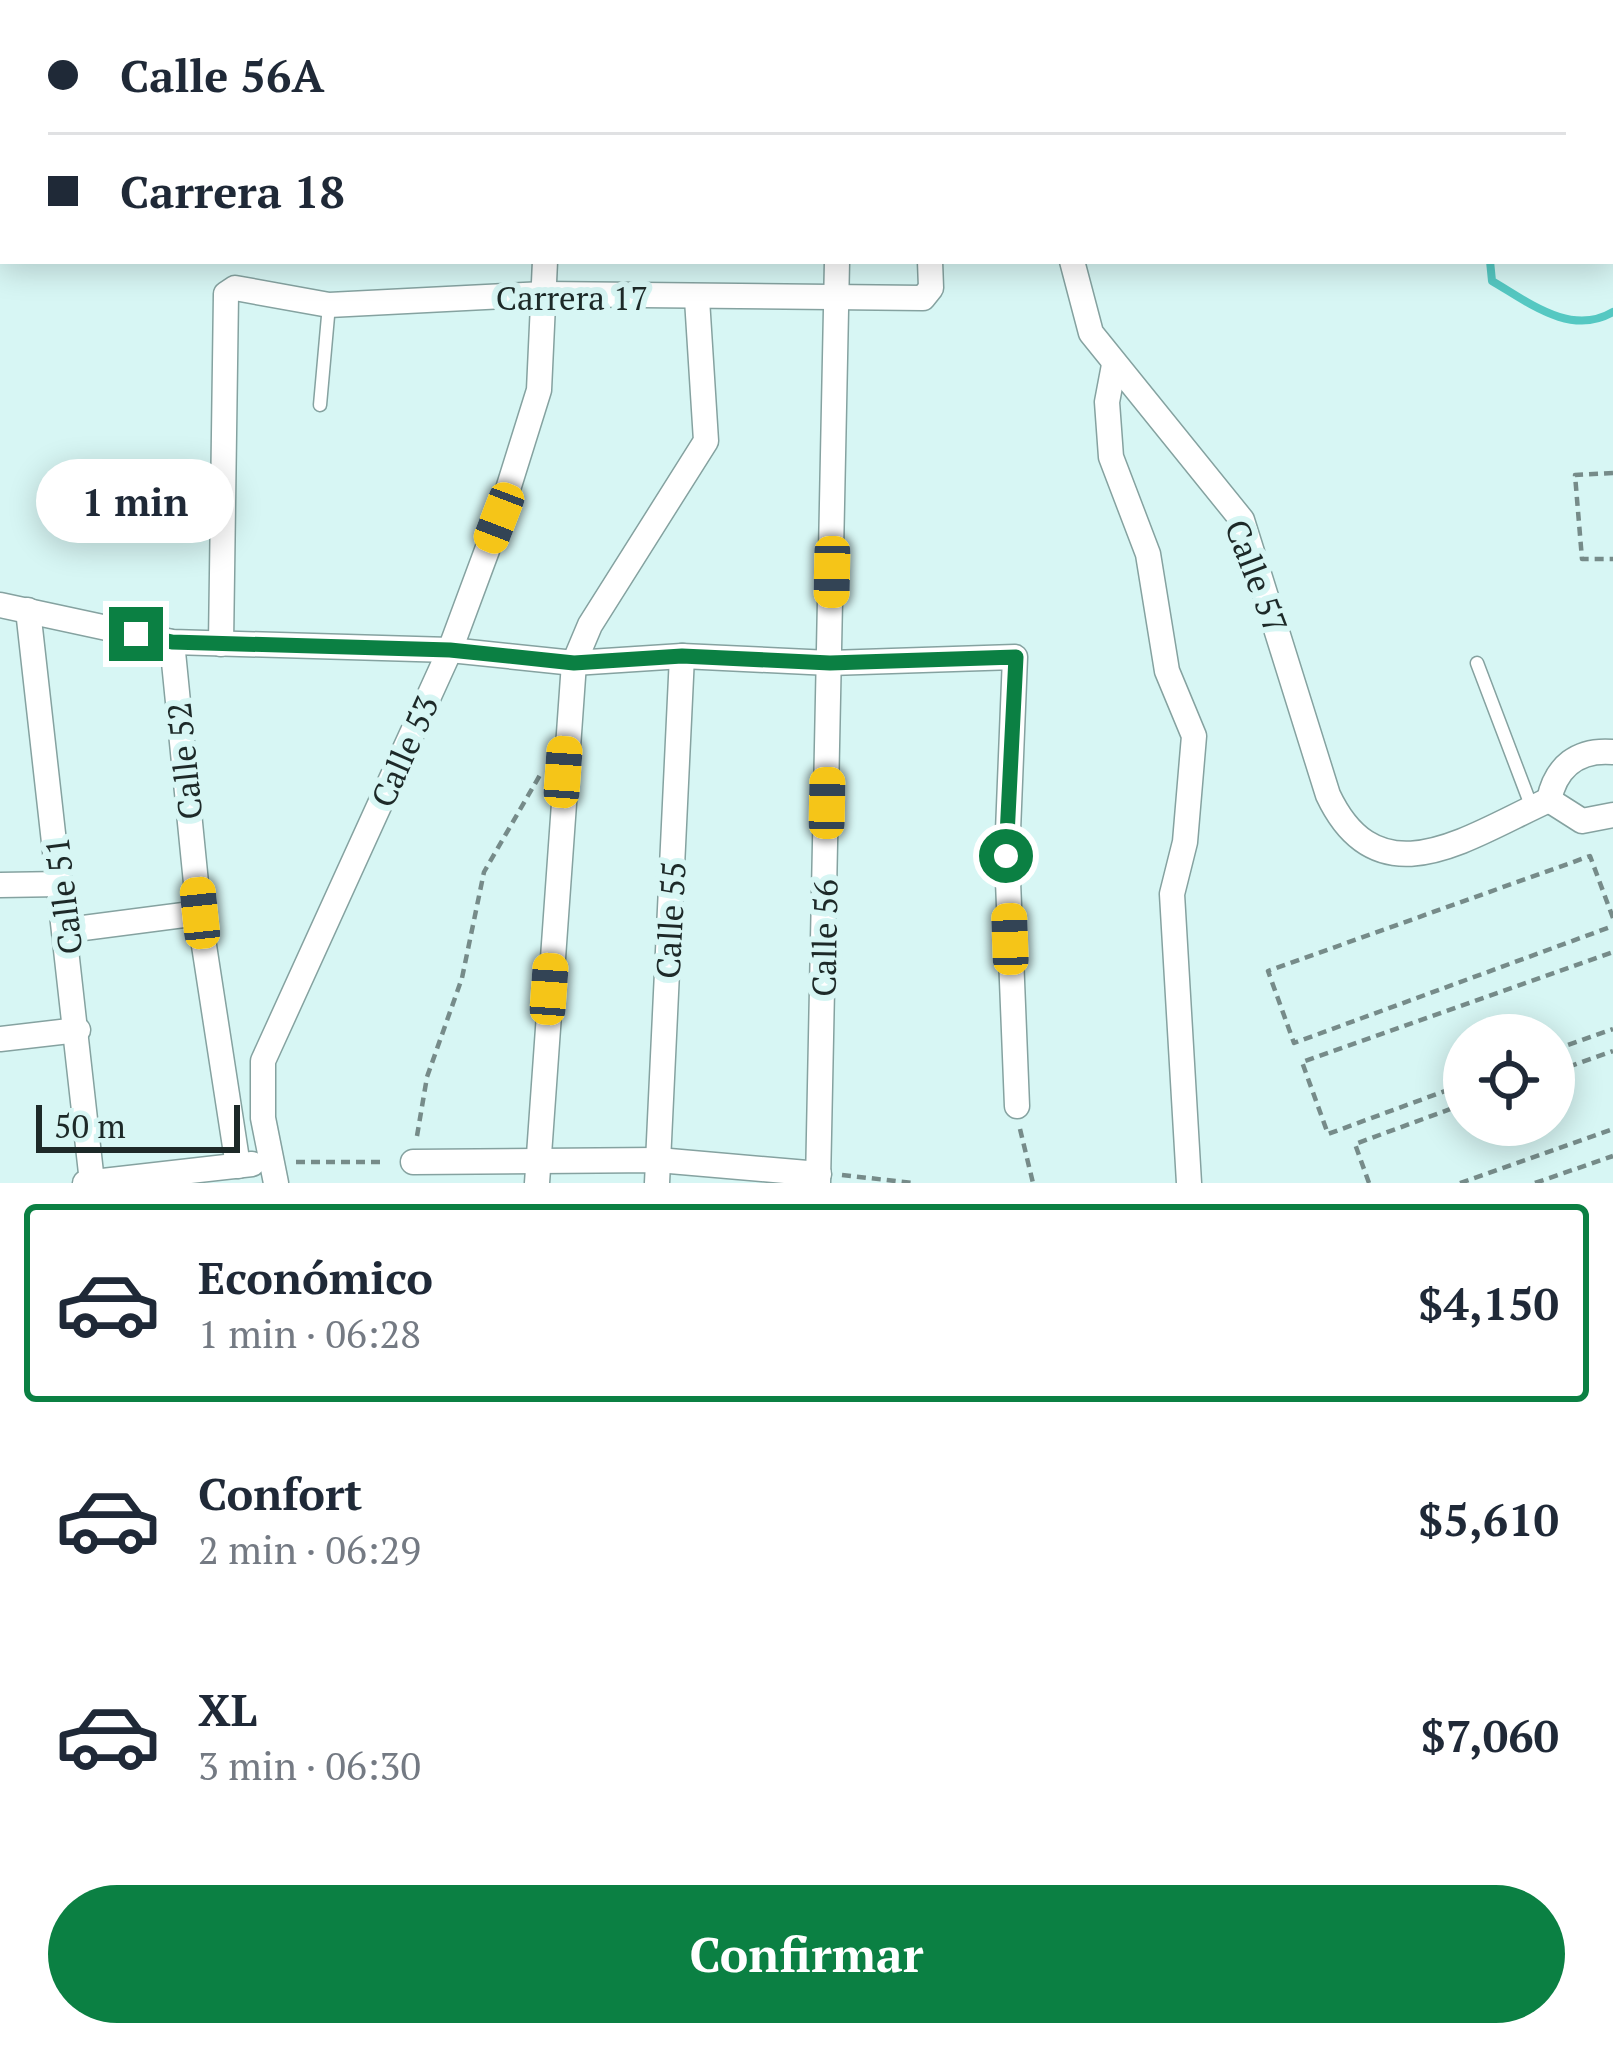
<!DOCTYPE html>
<html lang="es">
<meta charset="utf-8">
<style>
:root{--surface:#fff;--page:#f6f6f7;--text:#1f2937;--muted:#747a83;--line:#e0e1e3;--accent:#0b8043}
body{margin:0;font-family:"PT Serif",serif;background:var(--page);color:var(--text);height:100vh;display:flex;flex-direction:column;font-size:45px;white-space:nowrap}
*{box-sizing:border-box;margin:0}
p{font-size:39px;color:var(--muted)}
.icon{flex:none;width:66px;height:66px;fill:none;stroke:currentColor;stroke-width:2;stroke-linecap:round;stroke-linejoin:round}
.map{position:relative;height:1183px;overflow:hidden}
.side{display:flex;flex-direction:column;background:var(--surface);flex:1}
.side>*{flex:none}
.top-card{position:absolute;left:0px;top:0px;width:1614px;height:264px;box-shadow:0 6px 30px #0003;display:grid;align-content:center;height:264px;padding:0 48px;background:var(--surface)}
.controls{position:absolute;left:1443px;top:1014px;display:grid;gap:24px}
.controls a{display:grid;place-items:center;width:132px;height:132px;border-radius:50%;background:var(--surface);box-shadow:0 6px 30px #0003;font-size:60px}
.scale{position:absolute;left:36px;bottom:30px;width:204px;box-sizing:border-box;padding-left:12px;border:6px solid #1d2928;border-top:0;font-size:33px;line-height:42px;white-space:nowrap;color:#1d2928;-webkit-text-stroke:9px #d7f6f4;paint-order:stroke}
.end{position:absolute;width:54px;height:54px;margin:-27px;border:15px solid #0b8043;background:#fff;box-shadow:0 0 0 6px #fff}
.from{border-radius:50%}
.bubble{position:absolute;height:84px;border-radius:42px;background:var(--surface);box-shadow:0 6px 30px #0003;font-size:39px;font-weight:800;line-height:84px;text-align:center}
.car{position:absolute;width:36px;height:72px;margin:-36px -18px;border-radius:15px;box-shadow:0 0 9px 3px #0007;background:linear-gradient(#f5c518 24%,#345 0 40%,#f5c518 0 76%,#345 0 86%,#f5c518 0)}
.top-card b{display:flex;align-items:center;gap:42px;height:114px;font-size:45px}
.top-card b+b{border-top:3px solid var(--line)}
.top-card i{width:30px;height:30px;background:var(--text)}
ul{padding:21px 0 0;list-style:none}
li{display:flex;align-items:center;gap:36px;height:198px;margin:0 24px 18px;padding:0 24px;border:6px solid transparent;border-radius:12px}
li div{flex:1}
li b{display:block;font-size:45px}
li em{font-style:normal;font-weight:800}
li.current{border-color:var(--accent)}
li>.icon{width:108px;height:108px;stroke-width:1.5}
.button{display:flex;gap:24px;margin-top:auto;padding:24px 48px}
.button a{flex:1;height:138px;border-radius:72px;background:var(--accent);color:#fff;font-size:48px;font-weight:800;line-height:138px;text-align:center}
.map>svg:first-child{display:block}
.lines{fill:none;stroke-linecap:round;stroke-linejoin:round}
.stream{stroke:#55c8c2;stroke-width:8}
.lane-casing{stroke:#85a2a0;stroke-width:15}
.street-casing{stroke:#85a2a0;stroke-width:27}
.primary-casing{stroke:#ad622d;stroke-width:39}
.path{stroke:#768b89;stroke-width:4.5;stroke-dasharray:9 6;stroke-linecap:butt}
.lane{stroke:#fff;stroke-width:12}
.street{stroke:#fff;stroke-width:24}
.primary{stroke:#fcb382;stroke-width:36}
.route{stroke:#0b8043;stroke-width:15}
.labels{text-anchor:middle;dominant-baseline:central;stroke-width:12;stroke-linejoin:round;paint-order:stroke}
.street-label{font-size:33px;fill:#1d2928;stroke:#d7f6f4}
</style>
<div class="map">
<svg width="1613" height="1183" viewBox="0 0 1613 1183">
<rect width="100%" height="100%" fill="#d7f6f4"/>
<g class="lines">
<g class="stream">
<polyline points="1388,0 1389,3"/>
<path d="M1490 261 1492 281C1528 302 1571 337 1613 312"/>
</g>
<defs>
<g id="lane">
<polyline points="383,0 383,3"/>
<polyline points="320,405 329,305"/>
<polyline points="1477,663 1532,808"/>
</g>
<g id="street">
<polyline points="252,0 252,3"/>
<path d="M1072 261 1091 333 1242 520 1328 795C1379 903 1469 836 1549 800"/>
<polyline points="1114,365 1107,402 1111,457 1148,554 1167,671 1194,736 1185,842 1172,894 1189,1183"/>
<polyline points="0,605 172,642 450,650 574,663 682,656 830,663 1015,657 1007,856 1017,1106"/>
<polyline points="28,610 92,1182"/>
<polyline points="172,642 199,913 238,1166"/>
<polyline points="221,644 226,294 235,288 329,305 544,294 923,298 931,288 930,261"/>
<path d="M1549 800C1556 766 1578 749 1613 752"/>
<polyline points="1549,800 1582,821 1613,815"/>
<polyline points="0,885 62,884"/>
<polyline points="68,930 199,913"/>
<polyline points="0,1039 78,1030"/>
<polyline points="413,1162 658,1160 819,1174"/>
<polyline points="85,1183 252,1164"/>
<polyline points="276,1183 263,1118 263,1061 450,650 499,518 539,390 545,261"/>
<polyline points="537,1183 574,663 590,625 706,441 697,299"/>
<polyline points="657,1183 682,656"/>
<polyline points="818,1183 837,261"/>
</g>
<g id="primary">
<polyline points="1496,3 1502,0"/>
<polyline points="1573,3 1582,0"/>
<polyline points="0,10 3,9"/>
<polyline points="0,49 3,49"/>
</g>
</defs>
<use href="#lane" class="lane-casing"/>
<use href="#street" class="street-casing"/>
<use href="#primary" class="primary-casing"/>
<g class="path">
<polyline points="800,0 801,3"/>
<polyline points="1613,473 1575,475 1582,559 1613,559"/>
<polyline points="1613,918 1590,856 1268,971 1294,1043 1613,926"/>
<polyline points="1554,1050 1613,1029"/>
<polyline points="1554,1072 1613,1051"/>
<polyline points="1464,1084 1328,1134 1302,1062 1613,952"/>
<polyline points="1020,1129 1033,1183"/>
<polyline points="417,1136 427,1077 462,978 484,872 540,775"/>
<polyline points="296,1162 386,1162"/>
<polyline points="842,1175 913,1183"/>
<polyline points="1369,1183 1355,1144 1464,1104"/>
<polyline points="1460,1183 1613,1129"/>
<polyline points="1535,1183 1613,1156"/>
</g>
<use href="#lane" class="lane"/>
<use href="#street" class="street"/>
<use href="#primary" class="primary"/>
</g>
<g class="lines">
<polyline class="route" points="136,634 172,642 450,650 574,663 682,656 830,663 1016,657 1006,856"/>
</g>
<g class="labels">
<g class="street-label">
<text x="572" y="297">Carrera 17</text>
<text transform="translate(1257 576) rotate(69)">Calle 57</text>
<text transform="translate(404 751) rotate(-66)">Calle 53</text>
<text transform="translate(184 761) rotate(-96)">Calle 52</text>
<text transform="translate(63 896) rotate(-97)">Calle 51</text>
<text transform="translate(670 920) rotate(-87)">Calle 55</text>
<text transform="translate(824 938) rotate(-89)">Calle 56</text>
</g>
</g>
</svg>
<div class="controls">
<a><svg class="icon" aria-label="locate" viewBox="0 0 24 24"><circle cx="12" cy="12" r="6"/><path d="M12 2v4M12 18v4M2 12h4M18 12h4"/></svg></a>
</div>
<div class="scale">50 m</div>
<i class="end from" style="left:1006px;top:856px"></i>
<i class="end" style="left:136px;top:634px"></i>
<div class="bubble" style="left:36px;top:459px;width:198px">1 min</div>
<i class="car" style="left:499px;top:518px;rotate:201deg"></i>
<i class="car" style="left:832px;top:572px;rotate:181deg"></i>
<i class="car" style="left:563px;top:772px;rotate:4deg"></i>
<i class="car" style="left:827px;top:803px;rotate:1deg"></i>
<i class="car" style="left:200px;top:913px;rotate:354deg"></i>
<i class="car" style="left:1010px;top:939px;rotate:358deg"></i>
<i class="car" style="left:549px;top:989px;rotate:4deg"></i>
<div class="top-card">
<b><i class="from"></i>Calle 56A</b>
<b><i></i>Carrera 18</b>
</div>
</div>
<section class="side">
<ul>
<li class="current"><svg class="icon" aria-label="car" viewBox="0 0 24 24"><path d="M5 17H2v-5l4-1 3-4h7l3 4 3 1v5h-3M9 17h6M6 11h13"/><circle cx="7" cy="17" r="2"/><circle cx="17" cy="17" r="2"/></svg><div><b>Económico</b><p>1 min · 06:28</p></div><em>$4,150</em></li>
<li><svg class="icon" aria-label="car" viewBox="0 0 24 24"><path d="M5 17H2v-5l4-1 3-4h7l3 4 3 1v5h-3M9 17h6M6 11h13"/><circle cx="7" cy="17" r="2"/><circle cx="17" cy="17" r="2"/></svg><div><b>Confort</b><p>2 min · 06:29</p></div><em>$5,610</em></li>
<li><svg class="icon" aria-label="car" viewBox="0 0 24 24"><path d="M5 17H2v-5l4-1 3-4h7l3 4 3 1v5h-3M9 17h6M6 11h13"/><circle cx="7" cy="17" r="2"/><circle cx="17" cy="17" r="2"/></svg><div><b>XL</b><p>3 min · 06:30</p></div><em>$7,060</em></li>
</ul>
<div class="button"><a>Confirmar</a></div>
</section>
